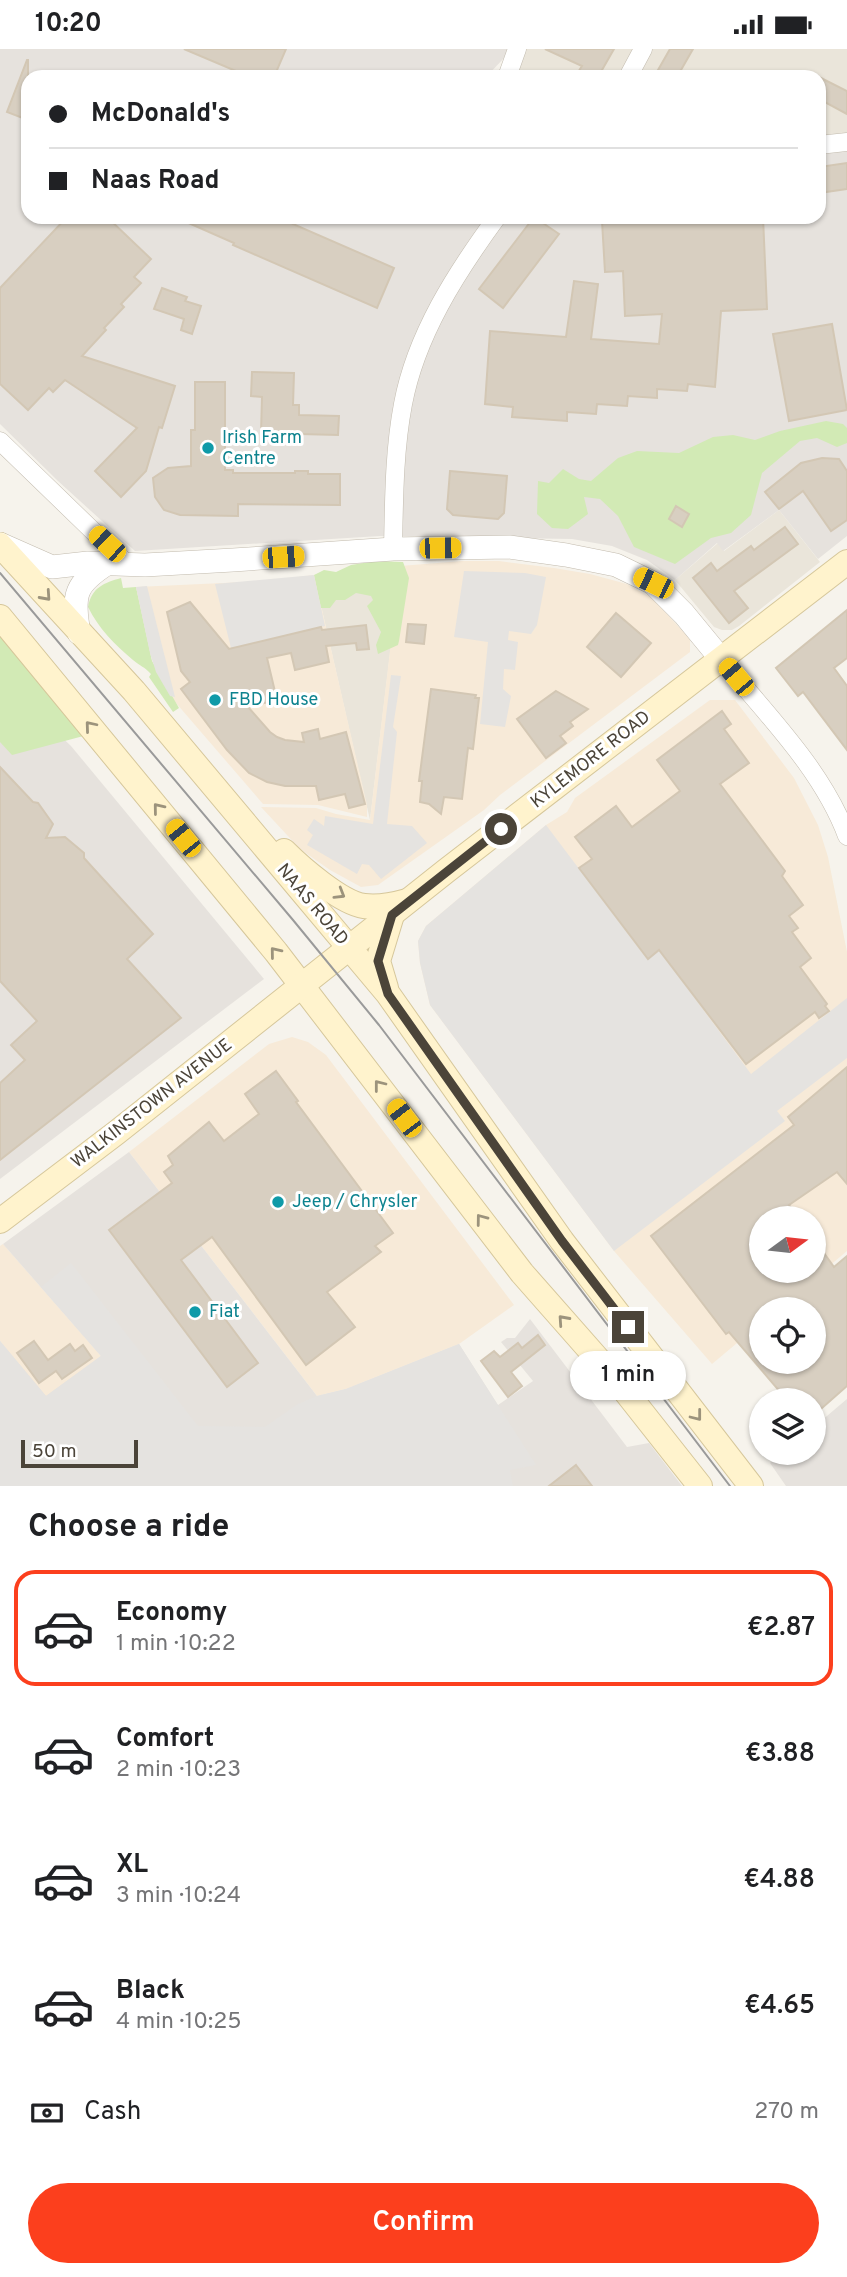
<!DOCTYPE html>
<meta charset="utf-8">
<style>
:root{--surface:#fff;--page:#f2f2f2;--text:#202124;--muted:#757577;--line:#e0e0e0;--accent:#fc3f1d}
body{margin:0;font-family:Overpass,sans-serif;background:var(--page);color:var(--text);height:100vh;display:flex;flex-direction:column;font-size:26px;white-space:nowrap}
*{box-sizing:border-box;margin:0}
p{font-size:23px;color:var(--muted)}
.icon{flex:none;width:38px;height:38px;fill:none;stroke:currentColor;stroke-width:2;stroke-linecap:round;stroke-linejoin:round}
.map{position:relative;height:1437px;overflow:hidden}
.sheet{display:flex;flex-direction:column;background:var(--surface);flex:1}
.sheet>*{flex:none}
.hud{position:absolute;left:21px;top:21px;width:805px;height:154px;border-radius:21px;box-shadow:0 2px 5px #0004;display:grid;align-content:center;height:154px;padding:0 28px;background:var(--surface)}
.needle{width:46px;rotate:75deg}
.buttons{position:absolute;left:749px;top:1157px;display:grid;gap:14px}
.buttons a{display:grid;place-items:center;width:77px;height:77px;border-radius:50%;background:var(--surface);box-shadow:0 2px 5px #0004;font-size:35px}
.scale{position:absolute;left:21px;bottom:18px;width:117px;box-sizing:border-box;padding-left:7px;border:4px solid #4b4439;border-top:0;font-size:19px;line-height:24px;white-space:nowrap;color:#4b4439;-webkit-text-stroke:5px #fff;paint-order:stroke}
.end{position:absolute;width:32px;height:32px;margin:-16px;border:9px solid #4b4439;background:#fff;box-shadow:0 0 0 4px #fff}
.from{border-radius:50%}
.bubble{position:absolute;height:49px;border-radius:24px;background:var(--surface);box-shadow:0 2px 5px #0004;font-size:23px;font-weight:600;line-height:49px;text-align:center}
.car{position:absolute;width:21px;height:42px;margin:-21px -10px;border-radius:9px;box-shadow:0 0 5px 2px #0007;background:linear-gradient(#f5c518 24%,#345 0 40%,#f5c518 0 76%,#345 0 86%,#f5c518 0)}
.hud b{display:flex;align-items:center;gap:24px;height:66px;font-size:26px}
.hud b+b{border-top:2px solid var(--line)}
.hud i{width:18px;height:18px;background:var(--text)}
ul{padding:0;list-style:none}
li{display:flex;align-items:center;gap:21px;height:116px;margin:0 14px 10px;padding:0 14px;border:4px solid transparent;border-radius:21px}
li div{flex:1}
li b{display:block;font-size:26px}
li em{font-style:normal;font-weight:600}
li.on{border-color:var(--accent)}
li>.icon{width:63px;height:63px;stroke-width:1.5}
h2{padding:0 28px;font-size:32px;line-height:84px}
.pay{display:flex;align-items:center;gap:18px;height:77px;padding:0 28px;font-size:26px}
.pay p{margin-inline-start:auto}
.primary-button{display:flex;gap:14px;margin-top:auto;padding:14px 28px}
.primary-button a{flex:1;height:80px;border-radius:42px;background:var(--accent);color:#fff;font-size:28px;font-weight:600;line-height:80px;text-align:center}
.status{display:flex;justify-content:space-between;align-items:center;height:49px;padding:0 35px;background:var(--surface);direction:ltr}
.status svg{height:19px;fill:currentColor}
.map>svg:first-child{display:block}
.residential{fill:#eae5da}
.commercial{fill:#f7ead8;fill-rule:evenodd}
.industrial{fill:#e6e2dd}
.green{fill:#d2eab5}
.parking{fill:#e5e3e0}
.building{fill:#d8cfc1;stroke:#d3c7b4;stroke-width:2;fill-rule:evenodd}
.lines{fill:none;stroke-linecap:round;stroke-linejoin:round}
.minor-casing{stroke:#c2bbae;stroke-width:19}
.tertiary-casing{stroke:#c2bbae;stroke-width:24}
.secondary-casing{stroke:#d6c79b;stroke-width:26}
.minor{stroke:#fff;stroke-width:18}
.tertiary{stroke:#fff;stroke-width:23}
.secondary{stroke:#fff3cd;stroke-width:24}
.tram{stroke:#9a9a9a;stroke-width:2}
.oneway{stroke:#9c937c}
.route{stroke:#4b4439;stroke-width:9}
.culture-dot{fill:#0f9aa8;stroke:#fff;stroke-width:2.5}
.labels{text-anchor:middle;dominant-baseline:central;stroke-width:6;stroke-linejoin:round;paint-order:stroke}
.culture-label{font-size:18px;fill:#0d838f;stroke:#fff;text-anchor:start}
.street-label{font-size:18px;fill:#4b4439;stroke:#fff}
</style>
<div class="status"><b>10:20</b><svg viewBox="0 0 49 12"><path d="M0 12V9h3v3zM5 12V6h3v6zM10 12V3h3v9zM15 12V0h3v12zM26 1h20v11H26zM47 4h2v5h-2z"/></svg></div>
<div class="map">
<svg width="847" height="1437" viewBox="0 0 847 1437">
<rect width="100%" height="100%" fill="#f6f3ec"/>
<g class="residential">
<polygon points="517,0 847,0 847,93 819,96 819,28 507,28"/>
<polygon points="779,461 820,513 739,577 732,581 722,581 714,578 675,531 718,494 724,502"/>
<polygon points="400,517 388,621 370,771 314,526"/>
</g>
<g class="commercial">
<polygon points="462,512 499,512 554,519 590,525 627,535 652,549 690,590 690,603 500,746 484,761 378,836 361,838 330,821 300,800 261,758 316,759 336,765 370,771 400,517"/>
<polygon points="314,526 367,756 367,768 318,756 263,755 170,647 150,604 136,538 265,532"/>
<path d="M710 651H735L794 729 818 776 828 808 847 903V1202L778 1260H761V1274L712 1315 614 1202 430 956 420 914 418 892 426 877 546 776 567 763 575 749ZM761 1169H814V1222H761Z"/>
<polygon points="292,988 308,993 326,1006 514,1256 459,1295 346,1340 317,1347 129,1103 269,995"/>
<polygon points="3,1195 101,1307 46,1348 0,1292 0,1197"/>
</g>
<g class="industrial">
<polygon points="0,0 509,0 505,8 486,28 28,28 28,168 819,168 819,96 847,93 847,487 818,510 779,461 723,502 717,494 675,531 647,511 612,497 572,490 380,487 135,502 58,432 0,375"/>
<polygon points="0,629 71,697 264,930 0,1130"/>
<polygon points="129,1103 317,1347 346,1340 459,1295 498,1356 533,1332 501,1293 507,1289 515,1289 530,1270 627,1398 649,1394 682,1437 0,1437 0,1292 46,1347 101,1307 3,1195"/>
<polygon points="847,1350 847,1437 786,1437 770,1414 783,1404 814,1404 814,1378"/>
</g>
<g class="green">
<polygon points="826,372 843,375 847,379 847,394 837,398 817,389 800,392 762,424 751,466 731,484 711,489 675,515 634,498 618,467 600,450 584,448 588,465 568,480 552,479 537,465 538,432 549,434 563,420 579,430 591,432 618,409 637,402 679,404 713,388 733,386 755,391 780,382"/>
<polygon points="376,512 403,513 409,529 399,592 398,596 378,605 376,596 381,583 367,557 373,551 371,547 356,544 345,551 336,551 330,559 321,559 314,526 324,521 336,523 351,516"/>
<path d="M121 529 123 539 136 538 152 612 179 659 173 663 149 628 151 625C145 618 140 617 133 611 114 595 99 580 88 558 92 538 104 534 121 529Z"/>
<polygon points="0,583 91,685 12,706 0,693"/>
</g>
<g class="parking">
<polygon points="464,522 525,524 546,528 537,576 531,585 509,582 508,591 518,593 515,621 504,620 503,640 511,647 505,678 480,675 488,593 454,588"/>
<polygon points="314,526 325,577 231,599 215,535"/>
<polygon points="147,537 175,648 170,647 156,623 150,604 136,538"/>
<polygon points="391,626 401,627 393,678 397,683 387,775 412,777 427,794 381,830 369,816 362,815 357,825 307,796 313,786 307,781 314,770 324,777 325,767 373,775"/>
<polygon points="546,776 647,910 659,901 751,1025 847,949 847,1009 777,1062 785,1072 614,1202 430,956 420,914 418,892 426,877"/>
<polygon points="71,1214 198,1377 265,1378 298,1355 317,1347 346,1340 459,1295 536,1416 510,1421 513,1437 0,1437 0,1292 46,1347 101,1307 41,1238"/>
</g>
<g class="building">
<polygon points="184,0 286,0 274,28 250,28"/>
<polygon points="545,0 614,0 598,28 575,28 582,17"/>
<polygon points="670,0 693,0 677,28 654,28"/>
<polygon points="27,11 28,11 28,71 7,63"/>
<polygon points="819,28 847,42 847,65 819,50"/>
<polygon points="847,114 847,140 819,144 819,118"/>
<polygon points="67,168 107,168 151,210 134,228 141,234 121,255 124,258 104,279 106,281 82,307 175,337 162,379 159,378 146,422 121,448 95,422 137,379 65,331 53,343 49,339 28,361 0,335 0,239"/>
<polygon points="175,168 277,168 394,219 377,259 233,196 234,194"/>
<polygon points="534,168 559,185 503,259 479,240"/>
<polygon points="636,168 763,168 767,260 721,262 715,338 688,335 687,342 657,340 657,349 628,347 627,357 597,355 596,365 567,363 567,372 512,368 513,358 485,355 490,282 566,288 574,232 598,235 591,290 659,295 662,265 625,267 623,222 605,223 602,172 637,170"/>
<polygon points="162,239 187,248 185,252 201,257 192,285 181,281 184,270 154,260"/>
<polygon points="832,275 847,361 789,372 773,285"/>
<polygon points="252,323 294,324 293,356 299,356 299,366 339,367 338,386 261,384 262,348 251,347"/>
<polygon points="195,333 225,333 225,421 233,421 233,424 295,424 295,422 308,422 308,425 340,425 340,456 238,455 238,467 180,466 164,461 155,448 153,429 168,419 191,417 191,381 195,381"/>
<polygon points="822,409 839,410 847,422 847,471 831,482 803,442 779,460 765,443 801,414"/>
<polygon points="450,422 507,427 504,464 498,470 453,466 447,460"/>
<polygon points="676,457 689,465 682,478 669,470"/>
<polygon points="785,478 798,495 734,542 748,559 729,574 693,529 711,514 717,522 751,497 754,501"/>
<polygon points="190,553 229,600 321,578 322,581 366,576 369,600 357,601 356,594 326,597 329,613 295,621 291,604 267,609 277,651 248,658 270,683 277,688 285,691 304,693 302,684 318,680 320,690 346,683 365,755 349,759 345,745 319,751 316,737 285,737 267,733 249,724 227,701 181,640 190,633 181,622 167,563"/>
<polygon points="847,561 847,609 834,619 847,637 847,701 803,643 798,647 776,619"/>
<polygon points="616,564 651,594 621,628 587,598"/>
<polygon points="408,575 426,576 424,595 406,593"/>
<polygon points="431,640 476,646 475,649 479,649 473,700 468,699 462,750 444,748 441,765 429,755 420,753 422,732 419,732"/>
<polygon points="556,642 588,660 570,673 573,677 560,687 566,694 546,709 517,670"/>
<polygon points="722,662 731,675 724,680 749,714 720,735 785,822 782,827 803,856 789,867 798,879 792,883 811,909 800,918 827,955 825,957 829,962 819,969 815,963 746,1015 659,901 648,910 579,819 592,810 575,788 616,757 632,778 680,742 657,711"/>
<polygon points="0,718 33,753 38,754 53,775 46,789 65,788 84,804 84,809 153,885 127,910 181,969 0,1111 0,1034 25,1011 11,996 37,972 0,932"/>
<path d="M847 1018V1135L837 1123 789 1156 799 1169H761V1222H814V1190L834 1218 847 1207V1337L814 1366V1351H787L729 1283 726 1285 651 1187 794 1076 788 1068ZM761 1260H814V1312H761Z"/>
<polygon points="276,1022 298,1052 296,1053 393,1184 375,1197 381,1203 327,1243 355,1278 306,1316 212,1188 181,1211 258,1314 227,1338 109,1181 172,1134 164,1123 173,1116 168,1107 209,1073 224,1092 259,1065 245,1045"/>
<polygon points="538,1286 545,1296 511,1323 522,1337 508,1348 481,1312 494,1302 500,1308 518,1294 522,1299"/>
<polygon points="34,1292 48,1311 70,1295 75,1302 83,1296 92,1309 62,1330 56,1322 39,1334 17,1304"/>
<polygon points="576,1416 592,1437 549,1437"/>
</g>
<g class="lines">
<defs>
<g id="minor">
<polyline points="507,28 517,0"/>
<polyline points="628,28 643,0"/>
<polyline points="819,96 847,93"/>
<polyline points="0,392 127,515"/>
<path d="M393 500C394 452 394 402 403 355 416 286 456 224 497 168"/>
<path d="M721 610C766 665 822 720 847 787"/>
</g>
<g id="tertiary">
<polyline points="0,495 52,518 88,514 145,516 233,511 393,500 509,498 566,506 616,516 653,534 684,565 721,610"/>
<path d="M79 584C72 545 75 535 108 514"/>
</g>
<g id="secondary">
<polyline points="0,496 134,642 388,945 562,1192 751,1437"/>
<polyline points="0,568 276,903 522,1224 618,1333 700,1437"/>
<path d="M284 802C300 818 341 854 364 857 378 859 393 856 407 852"/>
<polyline points="386,939 378,912 392,866"/>
<polyline points="0,1172 116,1084 446,822 847,513"/>
</g>
</defs>
<use href="#minor" class="minor-casing"/>
<use href="#tertiary" class="tertiary-casing"/>
<use href="#secondary" class="secondary-casing"/>
<use href="#minor" class="minor"/>
<use href="#tertiary" class="tertiary"/>
<use href="#secondary" class="secondary"/>
<polyline class="tram" points="0,524 293,871 379,976 730,1437"/>
</g>
<defs><path id="oneway-chevron" d="M-2-3.5L2.5 0L-2 3.5" fill="none" stroke-width="1.6" stroke-linecap="round" stroke-linejoin="round" transform="scale(1.75)"/></defs>
<g class="oneway">
<use href="#oneway-chevron" transform="translate(46 547) rotate(48)"/>
<use href="#oneway-chevron" transform="translate(90 677) rotate(-130)"/>
<use href="#oneway-chevron" transform="translate(158 759) rotate(-129)"/>
<use href="#oneway-chevron" transform="translate(340 845) rotate(31)"/>
<use href="#oneway-chevron" transform="translate(275 903) rotate(-129)"/>
<use href="#oneway-chevron" transform="translate(379 1036) rotate(-128)"/>
<use href="#oneway-chevron" transform="translate(481 1170) rotate(-127)"/>
<use href="#oneway-chevron" transform="translate(563 1271) rotate(-132)"/>
<use href="#oneway-chevron" transform="translate(697 1367) rotate(52)"/>
</g>
<g class="lines">
<polyline class="route" points="501,780 392,866 378,912 388,945 562,1192 628,1278"/>
</g>
<g class="culture-dot">
<circle cx="208" cy="399" r="7"/>
<circle cx="215" cy="651" r="7"/>
<circle cx="278" cy="1153" r="7"/>
<circle cx="195" cy="1263" r="7"/>
</g>
<g class="labels">
<g class="culture-label">
<text x="222" y="389">Irish Farm<tspan x="222" dy="21">Centre</tspan></text>
<text x="229" y="651">FBD House</text>
<text x="292" y="1153">Jeep / Chrysler</text>
<text x="209" y="1263">Fiat</text>
</g>
<g class="street-label">
<text transform="translate(591 711) rotate(-38)">KYLEMORE ROAD</text>
<text transform="translate(312 856) rotate(50)">NAAS ROAD</text>
<text transform="translate(152 1055) rotate(-38)">WALKINSTOWN AVENUE</text>
</g>
</g>
</svg>
<div class="buttons">
<a><svg class="needle" viewBox="-14 -14 28 28"><path d="M0-13l5 13h-10z" fill="#e53935"/><path d="M0 13l5-13h-10z" fill="#757577"/></svg></a>
<a><svg class="icon" aria-label="locate" viewBox="0 0 24 24"><circle cx="12" cy="12" r="6"/><path d="M12 2v4M12 18v4M2 12h4M18 12h4"/></svg></a>
<a><svg class="icon" aria-label="layers" viewBox="0 0 24 24"><path d="M12 4l9 5-9 5-9-5zM3 14l9 5 9-5"/></svg></a>
</div>
<div class="scale">50 m</div>
<i class="end from" style="left:501px;top:780px"></i>
<i class="end" style="left:628px;top:1278px"></i>
<div class="bubble" style="left:570px;top:1302px;width:116px">1 min</div>
<i class="car" style="left:107px;top:495px;rotate:313deg"></i>
<i class="car" style="left:440px;top:499px;rotate:89deg"></i>
<i class="car" style="left:283px;top:508px;rotate:86deg"></i>
<i class="car" style="left:653px;top:534px;rotate:296deg"></i>
<i class="car" style="left:736px;top:628px;rotate:320deg"></i>
<i class="car" style="left:183px;top:789px;rotate:321deg"></i>
<i class="car" style="left:404px;top:1069px;rotate:323deg"></i>
<div class="hud">
<b><i class="from"></i>McDonald's</b>
<b><i></i>Naas Road</b>
</div>
</div>
<section class="sheet">
<h2>Choose a ride</h2>
<ul>
<li class="on"><svg class="icon" aria-label="car" viewBox="0 0 24 24"><path d="M5 17H2v-5l4-1 3-4h7l3 4 3 1v5h-3M9 17h6M6 11h13"/><circle cx="7" cy="17" r="2"/><circle cx="17" cy="17" r="2"/></svg><div><b>Economy</b><p>1 min · 10:22</p></div><em>€2.87</em></li>
<li><svg class="icon" aria-label="car" viewBox="0 0 24 24"><path d="M5 17H2v-5l4-1 3-4h7l3 4 3 1v5h-3M9 17h6M6 11h13"/><circle cx="7" cy="17" r="2"/><circle cx="17" cy="17" r="2"/></svg><div><b>Comfort</b><p>2 min · 10:23</p></div><em>€3.88</em></li>
<li><svg class="icon" aria-label="car" viewBox="0 0 24 24"><path d="M5 17H2v-5l4-1 3-4h7l3 4 3 1v5h-3M9 17h6M6 11h13"/><circle cx="7" cy="17" r="2"/><circle cx="17" cy="17" r="2"/></svg><div><b>XL</b><p>3 min · 10:24</p></div><em>€4.88</em></li>
<li><svg class="icon" aria-label="car" viewBox="0 0 24 24"><path d="M5 17H2v-5l4-1 3-4h7l3 4 3 1v5h-3M9 17h6M6 11h13"/><circle cx="7" cy="17" r="2"/><circle cx="17" cy="17" r="2"/></svg><div><b>Black</b><p>4 min · 10:25</p></div><em>€4.65</em></li>
</ul>
<div class="pay"><svg class="icon" aria-label="cash" viewBox="0 0 24 24"><path d="M3 7h18v10H3z"/><circle cx="12" cy="12" r="2"/></svg>Cash<p>270 m</p></div>
<div class="primary-button"><a>Confirm</a></div>
</section>
